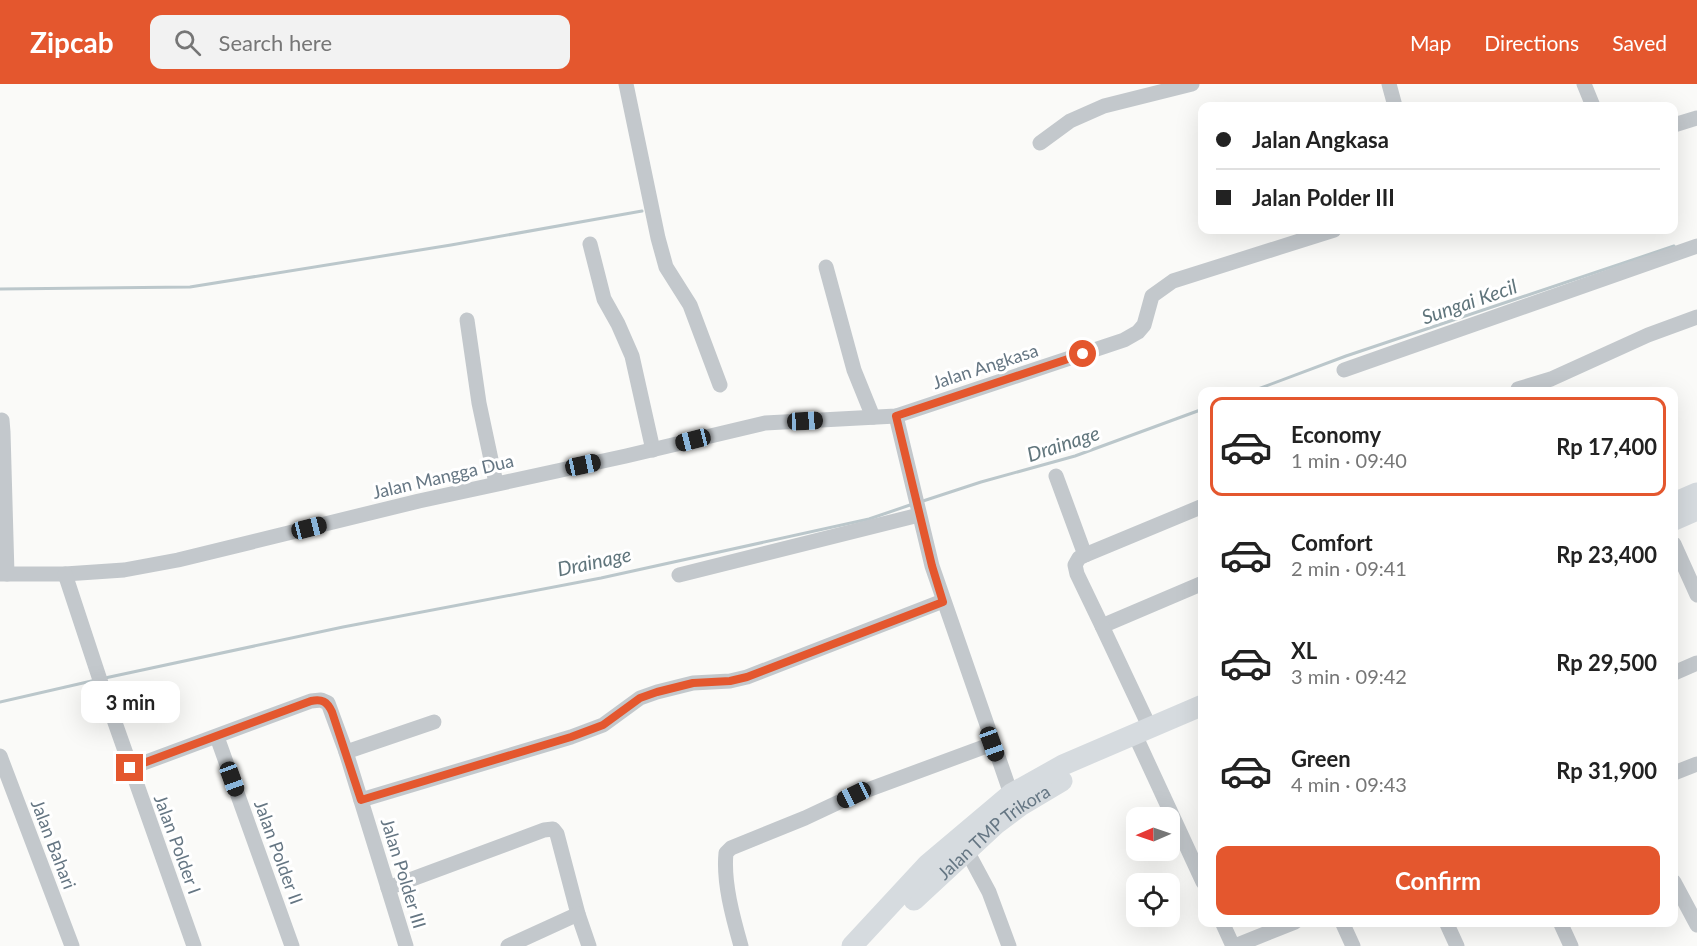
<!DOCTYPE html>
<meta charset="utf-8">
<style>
:root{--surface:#fff;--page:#f2f2f2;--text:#222;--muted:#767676;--line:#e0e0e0;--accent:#e4572e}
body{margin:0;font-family:Lato,sans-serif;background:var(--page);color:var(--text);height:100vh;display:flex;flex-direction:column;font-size:22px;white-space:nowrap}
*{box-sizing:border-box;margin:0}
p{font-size:20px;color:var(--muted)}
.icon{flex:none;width:33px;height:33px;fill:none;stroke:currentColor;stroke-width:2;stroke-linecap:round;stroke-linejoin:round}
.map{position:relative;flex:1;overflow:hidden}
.sheet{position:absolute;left:1198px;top:303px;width:480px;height:540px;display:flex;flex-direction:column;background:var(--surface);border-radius:12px;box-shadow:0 6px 24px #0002}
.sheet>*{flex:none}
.guide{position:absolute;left:1198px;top:18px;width:480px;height:132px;border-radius:12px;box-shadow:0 6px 24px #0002;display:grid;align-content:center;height:132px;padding:0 18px;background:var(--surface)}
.needle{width:39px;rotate:268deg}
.fabs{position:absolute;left:1126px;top:723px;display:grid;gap:12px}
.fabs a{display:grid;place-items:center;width:54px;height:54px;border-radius:12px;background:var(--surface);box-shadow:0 6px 24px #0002;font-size:30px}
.end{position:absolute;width:27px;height:27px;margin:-14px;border:8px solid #e4572e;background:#fff;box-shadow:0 0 0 3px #fff}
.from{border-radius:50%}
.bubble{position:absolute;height:42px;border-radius:12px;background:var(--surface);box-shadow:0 6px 24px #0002;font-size:20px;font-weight:700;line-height:42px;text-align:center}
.car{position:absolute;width:18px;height:36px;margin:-18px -9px;border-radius:8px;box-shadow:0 0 4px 2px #0007;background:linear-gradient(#222 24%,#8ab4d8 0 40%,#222 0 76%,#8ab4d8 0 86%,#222 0)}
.guide b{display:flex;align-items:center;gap:21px;height:57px;font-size:22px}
.guide b+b{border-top:2px solid var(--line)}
.guide i{width:15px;height:15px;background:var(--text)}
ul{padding:10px 0 0;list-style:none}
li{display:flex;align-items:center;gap:18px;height:99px;margin:0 12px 9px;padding:0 6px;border:3px solid transparent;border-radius:12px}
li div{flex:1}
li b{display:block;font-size:22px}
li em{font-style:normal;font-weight:700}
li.on{border-color:var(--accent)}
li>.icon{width:54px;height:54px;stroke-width:1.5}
.action{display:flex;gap:12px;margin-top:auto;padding:12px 18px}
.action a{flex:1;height:69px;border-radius:12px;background:var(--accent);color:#fff;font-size:24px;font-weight:700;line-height:69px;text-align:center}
header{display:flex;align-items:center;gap:36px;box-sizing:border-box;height:84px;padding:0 30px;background:var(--accent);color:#fff}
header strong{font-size:28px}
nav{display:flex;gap:33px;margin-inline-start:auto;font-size:21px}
.search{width:420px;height:54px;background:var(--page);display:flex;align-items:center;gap:15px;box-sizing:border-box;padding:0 21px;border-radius:12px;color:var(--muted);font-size:22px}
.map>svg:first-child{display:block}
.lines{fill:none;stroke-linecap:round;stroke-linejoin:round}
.stream{stroke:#bbc7cb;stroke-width:3}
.minor{stroke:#c3c8cc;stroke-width:15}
.highway{stroke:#d6dbdf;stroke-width:21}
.route{stroke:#e4572e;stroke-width:8}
.labels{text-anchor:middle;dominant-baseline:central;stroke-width:6;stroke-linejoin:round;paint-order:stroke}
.street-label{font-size:18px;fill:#657683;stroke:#fff}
.water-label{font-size:20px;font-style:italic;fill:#60757c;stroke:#fff}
</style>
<header>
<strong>Zipcab</strong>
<div class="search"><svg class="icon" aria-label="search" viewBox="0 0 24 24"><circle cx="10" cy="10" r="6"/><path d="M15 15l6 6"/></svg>Search here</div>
<nav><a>Map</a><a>Directions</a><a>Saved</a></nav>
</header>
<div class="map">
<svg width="1697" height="862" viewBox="0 0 1697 862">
<rect width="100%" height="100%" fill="#fafaf8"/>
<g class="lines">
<g class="stream">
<polyline points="0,205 190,203 451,161 642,127"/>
<polyline points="1250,308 1346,272 1674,162"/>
<polyline points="923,417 981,398 1075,372 1203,325"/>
<polyline points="105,594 343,543 601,494 869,435 913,420"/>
<polyline points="0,618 96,596"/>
</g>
<g class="minor">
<polyline points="626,0 658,154 666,183 690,221 720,301"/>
<polyline points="1389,0 1395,22"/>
<polyline points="1584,0 1593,22"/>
<polyline points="1674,41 1697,34"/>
<polyline points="1040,59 1070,37 1104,22 1192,0"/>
<polyline points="590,160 604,215 618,240 632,272 653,366"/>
<polyline points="826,183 854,286 873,333"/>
<polyline points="467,236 479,319 496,399"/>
<polyline points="1344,286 1697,162"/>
<polyline points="1518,305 1551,295 1648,251 1697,233"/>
<polyline points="896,332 932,482 1011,710"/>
<polyline points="0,337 2,336 3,348 7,490"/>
<polyline points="1056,392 1085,471"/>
<polyline points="1203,422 1085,471 1079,474 1075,481 1077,490 1102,542 1203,499"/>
<polyline points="1674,460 1697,511"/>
<polyline points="0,490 65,490 124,486 178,476 419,417 626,372 765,339 896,332 1124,256 1138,248 1144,241 1152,212 1173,197 1334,146"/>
<polyline points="65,490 101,599 194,862"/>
<polyline points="679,491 919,431"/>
<polyline points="1102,542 1150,644"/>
<polyline points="1674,589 1697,579"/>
<polyline points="1135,651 1203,798"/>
<polyline points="217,653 292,862"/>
<polyline points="346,668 434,638"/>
<polyline points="0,672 72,862"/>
<polyline points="130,684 311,617 321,616 328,619 346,668 406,862"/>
<polyline points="1674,689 1697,680"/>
<polyline points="361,716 571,653 603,641 640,614 657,608 693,599 730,597 747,593 943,517"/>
<polyline points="967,767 989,808 1009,862"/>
<polyline points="1674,798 1697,841"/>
<polyline points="388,804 544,746 553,745 557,750 578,830 589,862"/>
<polyline points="1222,838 1233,862"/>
<polyline points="1342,838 1353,862"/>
<polyline points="1446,838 1457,862"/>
<polyline points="1560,838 1571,862"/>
<polyline points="508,862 578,830"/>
<path d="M741 862C733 834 723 798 726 769L731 764 805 734 854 711 992 660"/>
<polyline points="1235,862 1295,838"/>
</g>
<g class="highway">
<polyline points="1674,419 1697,409"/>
<polyline points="1674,436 1697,426"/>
<path id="s1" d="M914 816 996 740 1020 722 1062 697"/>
<polyline points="852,862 928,780 1011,710 1063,681 1203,621"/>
</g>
</g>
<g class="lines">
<path class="route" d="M130 684 311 617C322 615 327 617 332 628L361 716 571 653 603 641 640 614 657 608 693 599 730 597 747 593 943 518 932 482 896 332 1083 270"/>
</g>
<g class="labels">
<g class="street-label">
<text transform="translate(985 282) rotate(-18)">Jalan Angkasa</text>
<text transform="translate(443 392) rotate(-13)">Jalan Mangga Dua</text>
<text stroke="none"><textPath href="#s1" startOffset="105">Jalan TMP Trikora</textPath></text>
<text transform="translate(54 760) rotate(69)">Jalan Bahari</text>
<text transform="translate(178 760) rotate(70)">Jalan Polder I</text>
<text transform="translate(279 768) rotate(70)">Jalan Polder II</text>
<text transform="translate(404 789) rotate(73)">Jalan Polder III</text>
</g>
<g class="water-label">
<text transform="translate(1469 217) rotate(-19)">Sungai Kecil</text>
<text transform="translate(1063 359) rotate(-18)">Drainage</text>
<text transform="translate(594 477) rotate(-12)">Drainage</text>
</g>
</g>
</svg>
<div class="fabs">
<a><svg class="needle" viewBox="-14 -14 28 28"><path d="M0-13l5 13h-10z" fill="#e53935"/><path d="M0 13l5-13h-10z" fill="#767676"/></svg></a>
<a><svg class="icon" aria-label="locate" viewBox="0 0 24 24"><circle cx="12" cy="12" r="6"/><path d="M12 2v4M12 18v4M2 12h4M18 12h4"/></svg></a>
</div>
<i class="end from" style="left:1083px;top:270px"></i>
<i class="end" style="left:130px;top:684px"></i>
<div class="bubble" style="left:81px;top:597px;width:99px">3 min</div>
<i class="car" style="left:805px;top:337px;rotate:87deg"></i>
<i class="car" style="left:693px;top:356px;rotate:256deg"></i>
<i class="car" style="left:583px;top:381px;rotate:78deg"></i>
<i class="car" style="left:309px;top:444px;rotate:76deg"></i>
<i class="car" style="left:992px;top:660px;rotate:160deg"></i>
<i class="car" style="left:232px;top:695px;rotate:160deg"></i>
<i class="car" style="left:854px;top:711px;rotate:244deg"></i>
<div class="guide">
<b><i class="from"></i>Jalan Angkasa</b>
<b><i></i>Jalan Polder III</b>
</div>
<section class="sheet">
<ul>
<li class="on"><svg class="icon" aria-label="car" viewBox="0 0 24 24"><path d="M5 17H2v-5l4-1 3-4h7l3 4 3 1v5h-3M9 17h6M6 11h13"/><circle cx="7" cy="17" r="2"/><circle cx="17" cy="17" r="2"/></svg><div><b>Economy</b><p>1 min · 09:40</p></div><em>Rp 17,400</em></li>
<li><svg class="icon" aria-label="car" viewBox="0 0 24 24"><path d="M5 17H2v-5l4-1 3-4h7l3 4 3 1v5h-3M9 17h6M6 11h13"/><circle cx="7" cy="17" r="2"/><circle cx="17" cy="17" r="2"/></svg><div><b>Comfort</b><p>2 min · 09:41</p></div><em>Rp 23,400</em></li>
<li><svg class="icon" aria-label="car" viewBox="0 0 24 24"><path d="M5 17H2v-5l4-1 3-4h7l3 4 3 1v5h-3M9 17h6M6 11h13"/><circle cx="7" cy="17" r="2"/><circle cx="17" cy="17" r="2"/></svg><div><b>XL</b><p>3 min · 09:42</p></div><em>Rp 29,500</em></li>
<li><svg class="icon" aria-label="car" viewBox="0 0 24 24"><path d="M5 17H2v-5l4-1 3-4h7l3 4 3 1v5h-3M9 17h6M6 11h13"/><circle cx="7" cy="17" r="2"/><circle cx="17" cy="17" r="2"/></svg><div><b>Green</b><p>4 min · 09:43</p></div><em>Rp 31,900</em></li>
</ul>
<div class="action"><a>Confirm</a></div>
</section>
</div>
